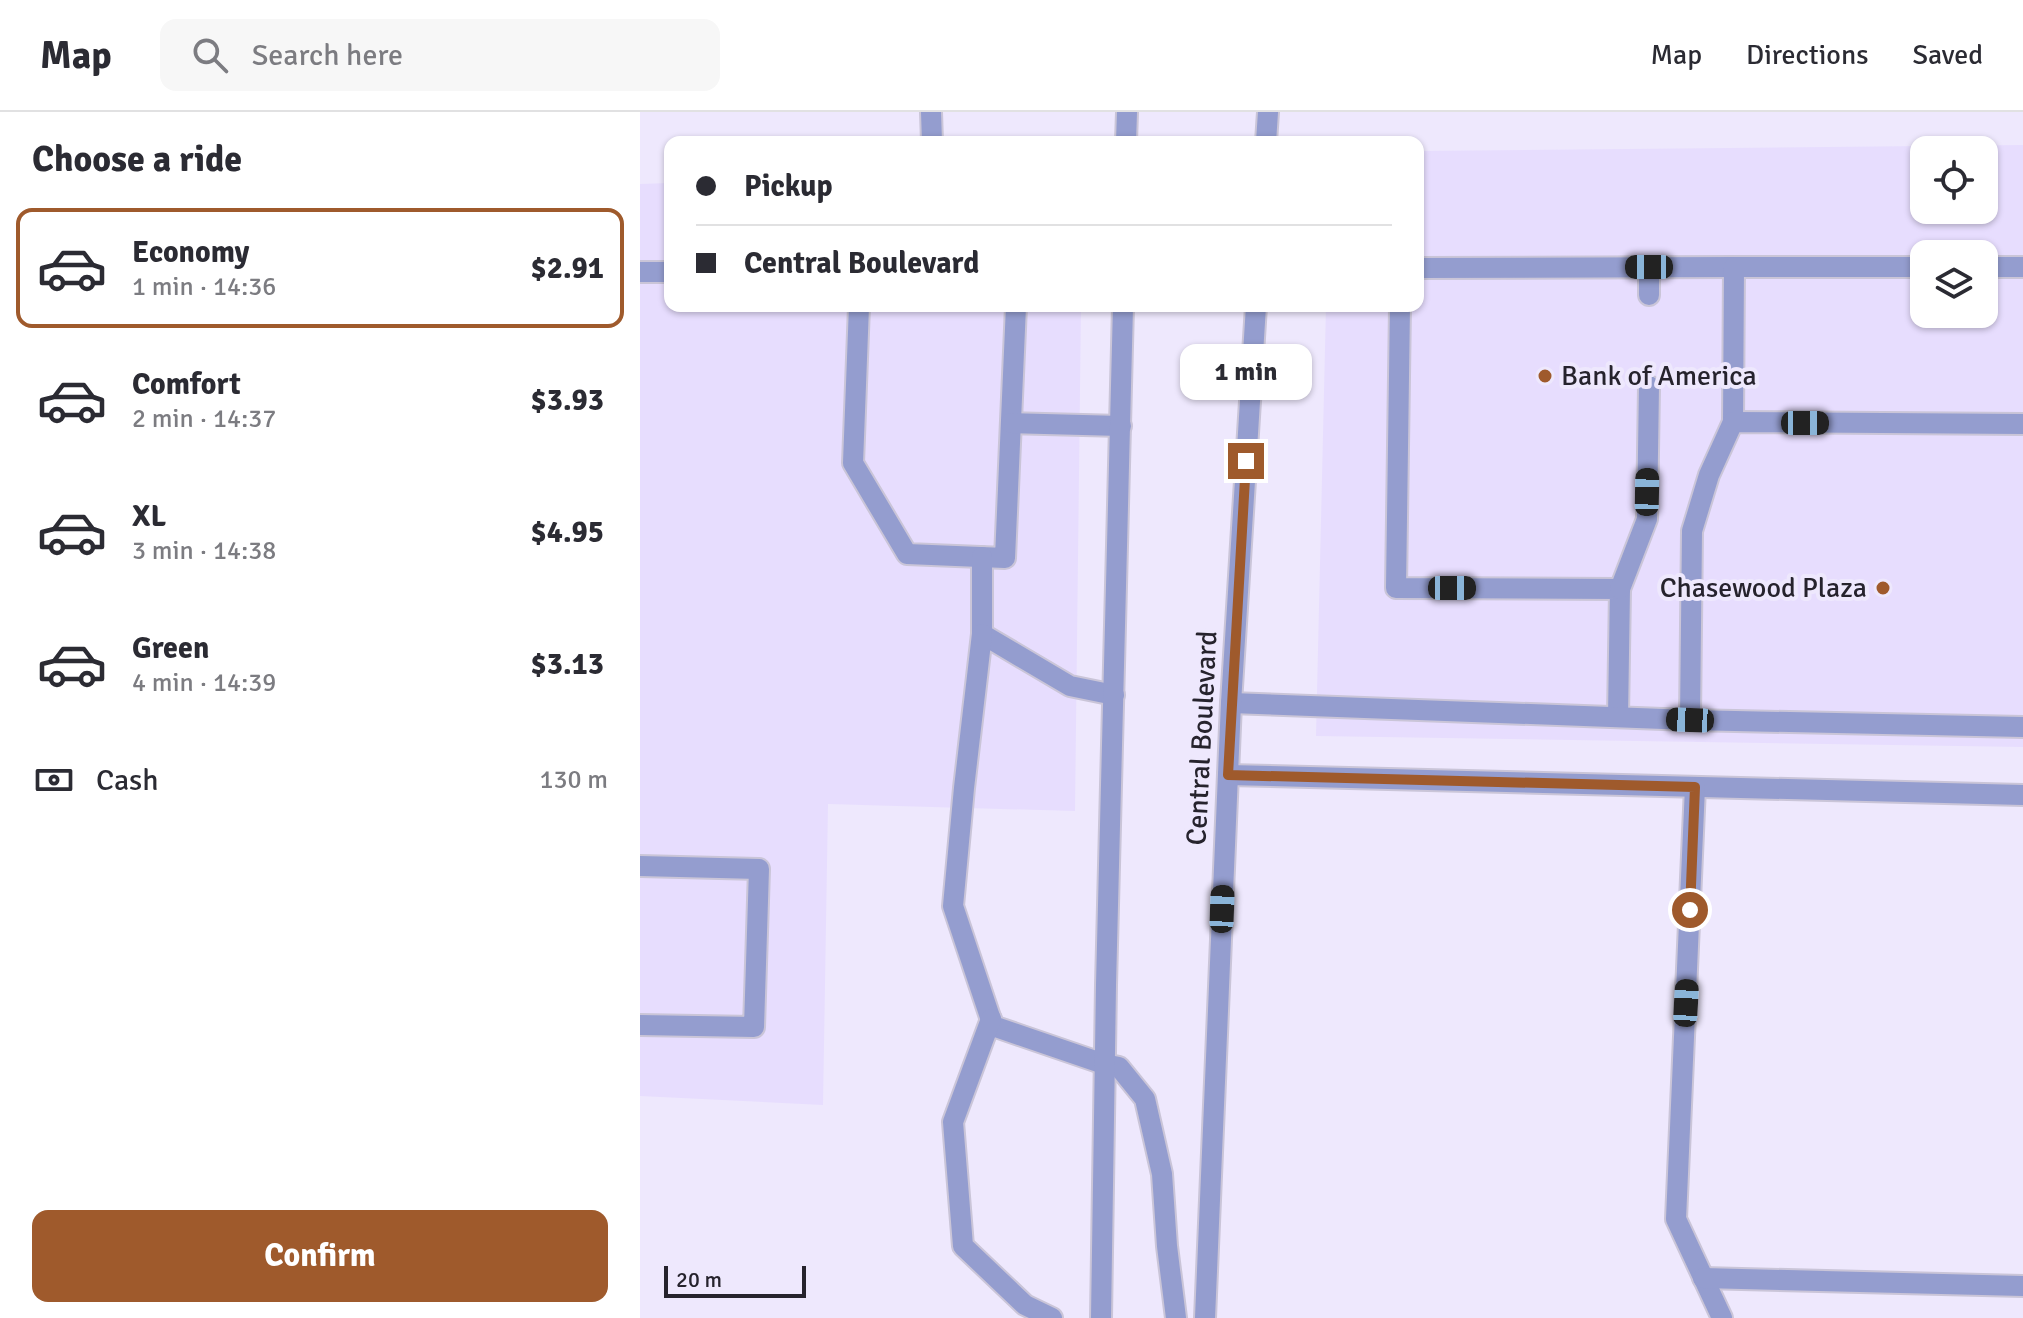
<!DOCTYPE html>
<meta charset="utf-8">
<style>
:root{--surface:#fff;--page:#f7f7f7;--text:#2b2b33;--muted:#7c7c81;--line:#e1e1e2;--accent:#9f5a2c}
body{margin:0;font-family:Signika,sans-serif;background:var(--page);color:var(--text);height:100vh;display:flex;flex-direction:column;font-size:30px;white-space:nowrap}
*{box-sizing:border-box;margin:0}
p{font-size:26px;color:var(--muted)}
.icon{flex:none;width:44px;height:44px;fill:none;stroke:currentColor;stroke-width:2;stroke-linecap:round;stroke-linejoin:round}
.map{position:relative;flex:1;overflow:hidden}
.drawer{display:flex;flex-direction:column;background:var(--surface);width:640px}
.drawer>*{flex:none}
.guide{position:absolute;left:24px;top:24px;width:760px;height:176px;border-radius:16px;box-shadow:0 2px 6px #0004;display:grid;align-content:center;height:176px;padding:0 32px;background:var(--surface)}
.controls{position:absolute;left:1270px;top:24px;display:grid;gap:16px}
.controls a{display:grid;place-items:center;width:88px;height:88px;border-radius:16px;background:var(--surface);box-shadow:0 2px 6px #0004;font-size:40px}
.scale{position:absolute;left:24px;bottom:20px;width:142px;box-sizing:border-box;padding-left:8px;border:4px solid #26232d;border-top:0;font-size:22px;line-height:28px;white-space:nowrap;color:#26232d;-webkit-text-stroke:6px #eee8fd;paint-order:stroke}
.end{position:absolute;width:36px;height:36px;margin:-18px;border:10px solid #9f5a2c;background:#fff;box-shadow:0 0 0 4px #fff}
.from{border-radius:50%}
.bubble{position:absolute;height:56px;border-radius:16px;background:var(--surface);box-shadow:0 2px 6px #0004;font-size:26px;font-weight:700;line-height:56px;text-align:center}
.car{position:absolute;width:24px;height:48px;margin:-24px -12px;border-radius:10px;box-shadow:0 0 6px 2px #0007;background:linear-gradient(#222 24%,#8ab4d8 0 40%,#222 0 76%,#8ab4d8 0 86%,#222 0)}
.guide b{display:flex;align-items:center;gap:28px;height:76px;font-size:30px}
.guide b+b{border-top:2px solid var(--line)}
.guide i{width:20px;height:20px;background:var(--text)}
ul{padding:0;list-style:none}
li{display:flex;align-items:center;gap:24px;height:120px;margin:0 16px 12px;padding:0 16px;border:4px solid transparent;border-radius:16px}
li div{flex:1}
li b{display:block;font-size:30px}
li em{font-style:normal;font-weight:700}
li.selected{border-color:var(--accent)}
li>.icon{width:72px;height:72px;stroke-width:1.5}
h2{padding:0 32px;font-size:36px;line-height:96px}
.pay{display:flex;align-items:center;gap:20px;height:88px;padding:0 32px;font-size:30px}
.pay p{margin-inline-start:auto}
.primary-button{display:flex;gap:16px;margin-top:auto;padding:16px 32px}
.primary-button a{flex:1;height:92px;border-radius:16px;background:var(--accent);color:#fff;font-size:32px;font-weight:700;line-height:92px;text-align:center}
header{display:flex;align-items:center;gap:48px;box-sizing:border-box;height:112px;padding:0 40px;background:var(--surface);border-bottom:2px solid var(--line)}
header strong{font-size:38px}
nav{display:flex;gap:44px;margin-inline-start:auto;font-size:28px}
.search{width:560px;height:72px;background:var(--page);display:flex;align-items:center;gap:20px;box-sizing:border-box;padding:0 28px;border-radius:16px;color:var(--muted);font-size:30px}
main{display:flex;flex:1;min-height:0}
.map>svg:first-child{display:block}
.built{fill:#e7ddfe;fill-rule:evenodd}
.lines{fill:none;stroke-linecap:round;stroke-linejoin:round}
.service-casing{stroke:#cac5d8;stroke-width:24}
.tertiary-casing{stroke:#cac5d8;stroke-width:24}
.service{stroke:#949dcf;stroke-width:20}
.tertiary{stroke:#949dcf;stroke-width:20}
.route{stroke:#9f5a2c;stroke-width:10}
.poi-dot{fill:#9f5a2c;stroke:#eee8fd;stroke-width:3}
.labels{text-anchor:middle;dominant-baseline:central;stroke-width:8;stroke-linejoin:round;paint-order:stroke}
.poi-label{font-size:28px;fill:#26232d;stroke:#eee8fd;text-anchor:start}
.street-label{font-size:28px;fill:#26232d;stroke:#eee8fd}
</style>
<header>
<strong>Map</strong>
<div class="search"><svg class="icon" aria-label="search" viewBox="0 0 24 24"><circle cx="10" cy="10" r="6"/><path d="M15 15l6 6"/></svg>Search here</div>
<nav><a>Map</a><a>Directions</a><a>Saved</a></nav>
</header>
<main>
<section class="drawer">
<h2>Choose a ride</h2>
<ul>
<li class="selected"><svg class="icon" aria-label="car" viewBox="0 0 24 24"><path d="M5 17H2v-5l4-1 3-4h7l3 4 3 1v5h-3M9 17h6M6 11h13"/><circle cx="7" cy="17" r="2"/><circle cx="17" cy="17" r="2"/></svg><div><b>Economy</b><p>1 min · 14:36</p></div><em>$2.91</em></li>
<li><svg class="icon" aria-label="car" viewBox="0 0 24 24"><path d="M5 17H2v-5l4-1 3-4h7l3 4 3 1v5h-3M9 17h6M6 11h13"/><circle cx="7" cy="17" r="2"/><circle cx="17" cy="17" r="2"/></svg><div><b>Comfort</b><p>2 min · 14:37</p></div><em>$3.93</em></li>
<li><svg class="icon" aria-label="car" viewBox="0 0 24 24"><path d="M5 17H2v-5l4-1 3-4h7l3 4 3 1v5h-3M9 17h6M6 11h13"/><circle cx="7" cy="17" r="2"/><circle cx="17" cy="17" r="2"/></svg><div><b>XL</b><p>3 min · 14:38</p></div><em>$4.95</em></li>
<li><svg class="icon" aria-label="car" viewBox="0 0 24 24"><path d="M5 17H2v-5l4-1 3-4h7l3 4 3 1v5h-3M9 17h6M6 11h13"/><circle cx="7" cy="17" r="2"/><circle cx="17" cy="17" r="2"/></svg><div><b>Green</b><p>4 min · 14:39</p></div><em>$3.13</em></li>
</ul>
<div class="pay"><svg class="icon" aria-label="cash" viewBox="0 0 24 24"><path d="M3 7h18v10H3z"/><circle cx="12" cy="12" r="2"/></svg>Cash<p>130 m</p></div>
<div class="primary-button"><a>Confirm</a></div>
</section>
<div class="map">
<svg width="1383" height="1206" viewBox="0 0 1383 1206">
<rect width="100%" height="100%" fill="#eee8fd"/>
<g class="built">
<path d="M1383 33V635L676 624 686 194H778V39ZM1284 38H1344V98H1284ZM1284 142H1344V202H1284Z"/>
<polygon points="30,71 30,194 441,194 435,699 188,692 183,993 0,984 0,72"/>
</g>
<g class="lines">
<defs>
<g id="service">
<polyline points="291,0 292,30"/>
<polyline points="1009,155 1009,183"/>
<polyline points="1344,155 1383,155"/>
<polyline points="778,156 1094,155"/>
<polyline points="0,160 30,160"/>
<polyline points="219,194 213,351 267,442 365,446 376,194"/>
<polyline points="760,194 756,476 980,477 978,605"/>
<polyline points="1093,310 1094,155 1284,155"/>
<polyline points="371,311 481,314"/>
<polyline points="342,445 342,522 430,574 474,583"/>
<polyline points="980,477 1007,407 1009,274"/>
<polyline points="342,522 324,676 313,794 353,914 464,952"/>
<polyline points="591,591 1050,608 1383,615"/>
<polyline points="1050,608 1052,419 1069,363 1093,310 1383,312"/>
<polyline points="588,663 1383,683"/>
<polyline points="1055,675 1036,1107 1082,1206"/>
<polyline points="0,754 119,757 114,915 0,913"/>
<polyline points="351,907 313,1010 323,1134 385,1193 412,1206"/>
<polyline points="1063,1166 1383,1174"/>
</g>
<g id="tertiary">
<polyline points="486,30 487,0"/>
<polyline points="626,30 628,0"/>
<polyline points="464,952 479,955 505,987 522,1062 527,1134 536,1206"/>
<polyline points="461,1206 466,873 483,194"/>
<polyline points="565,1206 591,591 616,194"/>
</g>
</defs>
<use href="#service" class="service-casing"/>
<use href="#tertiary" class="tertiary-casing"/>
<use href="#service" class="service"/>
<use href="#tertiary" class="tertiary"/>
</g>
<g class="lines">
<polyline class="route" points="606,349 588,663 1055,675 1050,798"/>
</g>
<g class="poi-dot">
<circle cx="905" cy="264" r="8"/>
<circle cx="1243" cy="476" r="8"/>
</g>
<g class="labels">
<g class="poi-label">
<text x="921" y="264">Bank of America</text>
<text x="1227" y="476" text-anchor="end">Chasewood Plaza</text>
</g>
<g class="street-label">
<text transform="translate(562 626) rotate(-87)">Central Boulevard</text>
</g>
</g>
</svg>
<div class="controls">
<a><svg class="icon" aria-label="locate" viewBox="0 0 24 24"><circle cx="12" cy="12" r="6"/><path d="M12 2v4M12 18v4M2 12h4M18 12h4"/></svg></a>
<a><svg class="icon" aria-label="layers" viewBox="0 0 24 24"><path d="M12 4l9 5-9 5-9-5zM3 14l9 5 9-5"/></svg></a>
</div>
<div class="scale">20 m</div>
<i class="end from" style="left:1050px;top:798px"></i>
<i class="end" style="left:606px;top:349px"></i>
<div class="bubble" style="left:540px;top:232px;width:132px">1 min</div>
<i class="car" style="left:1009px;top:155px;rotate:270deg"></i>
<i class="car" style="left:1165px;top:311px;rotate:90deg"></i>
<i class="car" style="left:1007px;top:380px;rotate:1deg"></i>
<i class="car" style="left:812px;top:476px;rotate:90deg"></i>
<i class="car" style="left:1050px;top:608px;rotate:272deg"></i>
<i class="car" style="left:582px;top:797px;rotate:2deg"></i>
<i class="car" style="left:1046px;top:891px;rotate:3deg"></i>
<div class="guide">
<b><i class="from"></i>Pickup</b>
<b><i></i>Central Boulevard</b>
</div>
</div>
</main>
